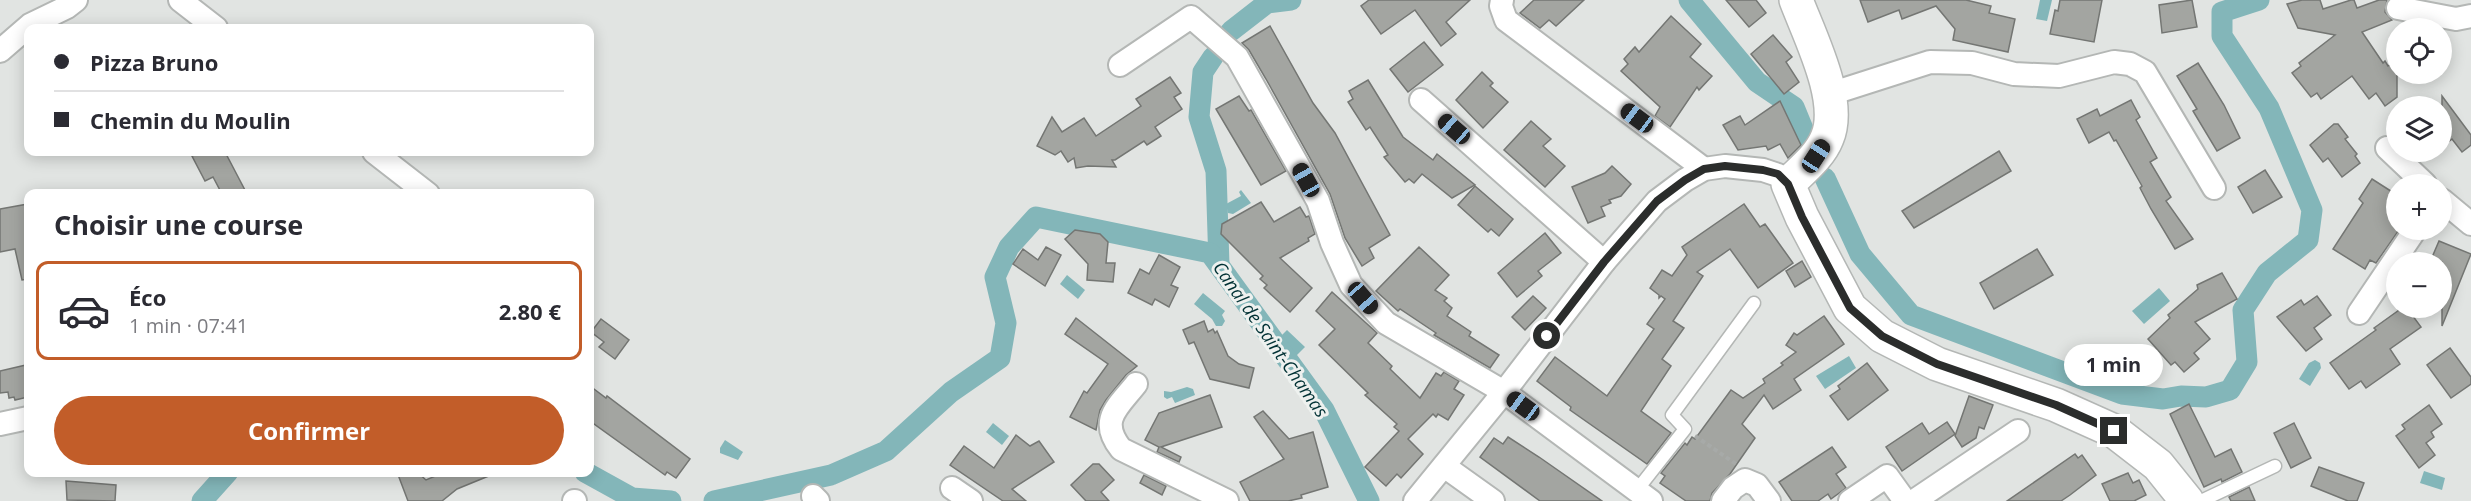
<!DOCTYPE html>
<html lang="fr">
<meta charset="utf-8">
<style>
:root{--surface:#fff;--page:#f2f2f3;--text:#2b2b33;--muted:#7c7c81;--line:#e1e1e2;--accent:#c25d29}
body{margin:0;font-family:"Open Sans",sans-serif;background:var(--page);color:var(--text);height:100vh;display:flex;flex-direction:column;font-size:22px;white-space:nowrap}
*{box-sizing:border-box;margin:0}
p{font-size:20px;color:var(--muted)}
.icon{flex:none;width:33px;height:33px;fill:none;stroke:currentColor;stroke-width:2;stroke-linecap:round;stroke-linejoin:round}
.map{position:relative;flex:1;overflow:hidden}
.details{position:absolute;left:24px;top:189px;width:570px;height:288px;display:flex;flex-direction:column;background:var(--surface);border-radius:12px;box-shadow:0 3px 15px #0003}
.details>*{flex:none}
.hud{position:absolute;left:24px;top:24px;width:570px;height:132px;border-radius:12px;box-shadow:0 3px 15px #0003;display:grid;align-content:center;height:132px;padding:0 30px;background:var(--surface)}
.tools{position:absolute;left:2386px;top:18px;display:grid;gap:12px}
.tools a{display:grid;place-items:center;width:66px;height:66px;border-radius:50%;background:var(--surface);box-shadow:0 3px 15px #0003;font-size:30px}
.end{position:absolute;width:27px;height:27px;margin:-14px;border:8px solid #2b2d2c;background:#fff;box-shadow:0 0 0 3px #fff}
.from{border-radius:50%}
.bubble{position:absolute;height:42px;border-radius:21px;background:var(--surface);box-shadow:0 3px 15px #0003;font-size:20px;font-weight:700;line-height:42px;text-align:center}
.car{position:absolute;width:18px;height:36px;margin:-18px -9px;border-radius:8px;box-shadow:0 0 4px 2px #0007;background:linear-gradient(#222 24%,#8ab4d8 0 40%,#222 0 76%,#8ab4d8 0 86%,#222 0)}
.hud b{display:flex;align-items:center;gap:21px;height:57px;font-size:22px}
.hud b+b{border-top:2px solid var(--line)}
.hud i{width:15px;height:15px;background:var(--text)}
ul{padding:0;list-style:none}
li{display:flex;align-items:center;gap:18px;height:99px;margin:0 12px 9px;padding:0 18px;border:3px solid transparent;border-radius:12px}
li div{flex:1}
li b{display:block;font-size:22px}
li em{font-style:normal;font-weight:700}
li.current{border-color:var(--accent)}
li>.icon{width:54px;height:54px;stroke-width:1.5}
h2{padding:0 30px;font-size:27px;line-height:72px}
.primary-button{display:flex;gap:12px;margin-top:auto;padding:12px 30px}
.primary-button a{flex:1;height:69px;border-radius:36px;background:var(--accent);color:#fff;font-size:24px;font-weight:700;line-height:69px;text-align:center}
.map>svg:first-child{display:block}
.water{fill:#83b6b9}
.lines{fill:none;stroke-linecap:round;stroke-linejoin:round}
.canal{stroke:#83b6b9;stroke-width:21}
.building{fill:#a3a5a1;stroke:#747673;stroke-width:1.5}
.lane-casing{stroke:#b4b7b5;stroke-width:15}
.street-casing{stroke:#b4b7b5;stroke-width:26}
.secondary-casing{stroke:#b4b7b5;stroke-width:36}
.path{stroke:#a7aaa8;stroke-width:4;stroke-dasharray:4.5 3;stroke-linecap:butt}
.lane{stroke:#fff;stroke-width:12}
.street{stroke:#fff;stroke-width:22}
.secondary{stroke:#fff;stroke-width:33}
.route{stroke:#2b2d2c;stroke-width:8}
.labels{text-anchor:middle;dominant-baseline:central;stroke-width:6;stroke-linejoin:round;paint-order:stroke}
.water-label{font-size:18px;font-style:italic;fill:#003134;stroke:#eef1ef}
</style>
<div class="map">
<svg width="2471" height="501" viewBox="0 0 2471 501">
<rect width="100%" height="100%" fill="#e1e4e2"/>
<g class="water">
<polygon points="2040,0 2052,0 2047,21 2036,19"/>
<polygon points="1241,190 1251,203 1233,214 1228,213 1226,204 1241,196 1239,192"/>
<polygon points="1067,275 1085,290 1078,299 1060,284"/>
<polygon points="2159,288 2170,301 2144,324 2132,311"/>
<polygon points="1203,293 1225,311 1222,315 1225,321 1222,326 1216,326 1212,319 1194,304"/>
<polygon points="1287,330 1305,347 1294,358 1279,338"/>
<polygon points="1849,356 1856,368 1825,389 1816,376"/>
<polygon points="2315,360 2320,363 2321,368 2310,386 2299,379 2309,363"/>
<polygon points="1187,387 1193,389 1195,395 1175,403 1172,397 1167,399 1164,397 1164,391 1171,392"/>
<polygon points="993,423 1009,436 1002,445 986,432"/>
<polygon points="725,440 743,452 738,460 720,453 720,448"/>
<polygon points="2424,471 2445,478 2442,490 2420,483"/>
</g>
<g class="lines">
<g class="canal">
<polyline points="1689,0 1757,82 1794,107 1810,146"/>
<polyline points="1231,31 1267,3 1291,0"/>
<polyline points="1213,57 1203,72 1199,117 1216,171 1219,265"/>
<polyline points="1825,178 1860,254 1911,315 2122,394 2163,399 2181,396 2206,397 2230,390 2247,362 2243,310 2267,273 2308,240 2312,210 2269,108 2222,36 2222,12 2259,0"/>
<polyline points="585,472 632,498 671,501"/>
<polyline points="202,501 228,472"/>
<polyline points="714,501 831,475 886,451 951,392 1000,358 1006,323 995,277 1009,247 1036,217 1210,253 1324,410 1369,501"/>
</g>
</g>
<g class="building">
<polygon points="1369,0 1470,0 1446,22 1456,34 1441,46 1415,10 1381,34 1361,6"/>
<polygon points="1534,0 1584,0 1556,26 1549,20 1540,28 1520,13"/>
<polygon points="1726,0 1756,0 1766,13 1749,27"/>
<polygon points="1860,0 1966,0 1991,6 1989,13 2015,19 2008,52 1953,40 1955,29 1936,6 1902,19 1899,10 1868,22"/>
<polygon points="2060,0 2102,0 2094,42 2050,34 2055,10 2058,11"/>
<polygon points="2192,0 2197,27 2162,33 2159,5"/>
<polygon points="2302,0 2320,0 2323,9 2351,0 2354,0 2357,8 2379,0 2387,0 2385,12 2392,20 2362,32 2383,63 2385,61 2388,66 2397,60 2397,97 2385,106 2376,93 2369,99 2352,76 2321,99 2317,93 2311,97 2292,73 2301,66 2299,63 2335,35 2298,28 2287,4"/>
<polygon points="1671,16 1701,44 1690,57 1712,76 1699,90 1697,87 1670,127 1655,116 1660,107 1621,71 1628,64 1624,59 1635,47 1639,52"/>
<polygon points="1270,26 1313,103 1335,133 1390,235 1369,248 1374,258 1362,266 1345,238 1330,194 1266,79 1249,50 1242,43"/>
<polygon points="1773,35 1792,57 1786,62 1799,82 1784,94 1751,54"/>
<polygon points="1424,42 1443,65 1408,92 1390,69"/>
<polygon points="2198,63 2224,105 2240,138 2217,151 2193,111 2197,109 2177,76"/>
<polygon points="1482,72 1493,83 1490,86 1508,102 1483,128 1456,100"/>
<polygon points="1170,77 1181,93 1174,97 1182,109 1155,127 1161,136 1147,145 1144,141 1115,160 1112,160 1116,167 1088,166 1076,168 1074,158 1068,162 1061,151 1055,155 1037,146 1052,117 1062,132 1084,118 1096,136 1141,106 1136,99"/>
<polygon points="1368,80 1403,137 1433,160 1437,154 1475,185 1452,198 1422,174 1414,183 1409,179 1405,182 1384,157 1388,155 1370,127 1366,130 1348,102 1353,99 1349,91"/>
<polygon points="1239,96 1249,111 1251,110 1286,171 1261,185 1216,109"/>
<polygon points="2442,96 2471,135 2471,145 2462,152 2452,139 2442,147"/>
<polygon points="2131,100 2140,117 2136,120 2157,158 2150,162 2171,197 2166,201 2193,239 2175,249 2151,209 2140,188 2142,186 2116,140 2114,141 2109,132 2089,143 2077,119 2097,109 2100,116"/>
<polygon points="1780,101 1801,145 1788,158 1780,144 1768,150 1766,146 1738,150 1723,125 1740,116 1745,125"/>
<polygon points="1531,121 1551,139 1543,146 1565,166 1545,187 1504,150"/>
<polygon points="2334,124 2338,124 2348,137 2345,139 2357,154 2355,156 2360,163 2342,177 2328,158 2323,162 2310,145"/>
<polygon points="1999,151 2011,171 1914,228 1902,211"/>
<polygon points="201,152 225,152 247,194 222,194 213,177 205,181 192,156"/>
<polygon points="1612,166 1631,184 1621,196 1609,200 1611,203 1601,207 1605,216 1588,223 1572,187 1605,173"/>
<polygon points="2265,170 2282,197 2253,213 2238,187"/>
<polygon points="2372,179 2397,195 2397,230 2399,230 2376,263 2370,260 2365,269 2333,249 2363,203 2359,199"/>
<polygon points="1475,186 1513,219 1499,236 1491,229 1488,232 1458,205"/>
<polygon points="1261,202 1274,222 1300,207 1306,217 1309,216 1315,234 1308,238 1309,241 1280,258 1312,288 1290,312 1264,288 1267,285 1260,279 1263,276 1221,234 1222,224"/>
<polygon points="28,204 28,279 22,280 15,249 0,252 0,209"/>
<polygon points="1744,204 1760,227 1765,224 1793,263 1758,288 1730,249 1697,272 1703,276 1673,321 1684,328 1662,359 1671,366 1641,411 1671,433 1647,464 1570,410 1571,407 1537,381 1555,357 1607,396 1654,329 1647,324 1665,299 1661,296 1659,298 1659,295 1650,288 1662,270 1672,276 1687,255 1682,247"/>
<polygon points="1075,230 1100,234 1108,242 1106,263 1115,263 1113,282 1087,280 1088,264 1065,239"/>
<polygon points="1545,233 1561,253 1538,271 1542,276 1517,297 1498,273"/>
<polygon points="2439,241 2471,254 2442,326 2442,262 2430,262"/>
<polygon points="1046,247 1061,255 1045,286 1013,264 1023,249 1038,260"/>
<polygon points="1419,247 1449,275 1435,290 1447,298 1444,301 1452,308 1447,316 1471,332 1469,336 1499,355 1490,368 1434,335 1436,333 1400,309 1398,311 1376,291"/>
<polygon points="2037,249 2053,275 1994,309 1980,283"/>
<polygon points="1159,255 1180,267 1171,285 1178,288 1169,307 1155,299 1152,305 1128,293 1140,269 1149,274"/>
<polygon points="1802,261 1811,277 1795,287 1786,271"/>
<polygon points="2222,273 2237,299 2195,322 2210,339 2194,353 2199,359 2184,372 2175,362 2171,365 2148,339 2170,318 2168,315 2198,289 2197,285"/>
<polygon points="1332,292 1377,333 1368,343 1392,366 1390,369 1420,398 1436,373 1441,376 1444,372 1459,381 1454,389 1464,395 1448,420 1438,414 1436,417 1433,414 1408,439 1423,454 1401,478 1397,474 1386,486 1365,467 1399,431 1394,427 1397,424 1365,395 1368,393 1319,345 1335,329 1316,311"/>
<polygon points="1533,296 1546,308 1525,330 1512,317"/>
<polygon points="2317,296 2331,315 2314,328 2322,339 2306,351 2277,317 2301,300 2304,305"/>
<polygon points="2402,308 2407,308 2421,327 2390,349 2400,364 2366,388 2361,381 2349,389 2330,363 2376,330 2374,328"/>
<polygon points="1824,316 1844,344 1794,379 1801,390 1773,409 1764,395 1742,424 1755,438 1730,474 1712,493 1710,501 1686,501 1660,483 1665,476 1661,473 1685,443 1687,445 1692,437 1695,439 1731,390 1743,398 1765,383 1763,379 1783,365 1781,363 1796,352 1786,345 1794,333 1797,335"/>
<polygon points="1076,318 1137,366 1126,375 1106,400 1100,410 1096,430 1070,417 1084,391 1087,393 1108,364 1065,334"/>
<polygon points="601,319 629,340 615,359 599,347 604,342 591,332"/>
<polygon points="1204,321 1208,332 1213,329 1215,333 1217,331 1228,356 1239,364 1254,368 1249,388 1210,379 1194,342 1189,344 1183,330"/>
<polygon points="2450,348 2471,377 2471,384 2451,398 2427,365"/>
<polygon points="1867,363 1888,390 1848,420 1830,396 1840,389 1838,386"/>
<polygon points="26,365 28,397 15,400 14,397 9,398 8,392 0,393 0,371"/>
<polygon points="590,386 606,398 607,396 690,459 676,478 667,472 665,475 590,421"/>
<polygon points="1210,395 1222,427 1161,447 1181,457 1179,462 1157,452 1159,447 1145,440 1159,413"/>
<polygon points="1969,396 1993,405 1984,429 1979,427 1976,438 1962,447 1955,436"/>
<polygon points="2189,404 2215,457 2231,449 2242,472 2222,482 2221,479 2204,487 2170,414"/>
<polygon points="2429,405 2442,424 2431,432 2434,437 2426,443 2435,455 2419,468 2396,436 2405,429 2402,425"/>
<polygon points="1263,411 1289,439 1313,432 1328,487 1301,495 1302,498 1288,501 1250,501 1240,482 1284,459 1254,417"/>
<polygon points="1947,422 1955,434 1902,471 1886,447 1922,423 1929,434"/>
<polygon points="2294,423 2311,458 2291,468 2274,433"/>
<polygon points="1016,435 1030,446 1039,441 1054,462 1012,489 1026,501 1003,501 950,465 964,446 994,468"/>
<polygon points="1508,437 1539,457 1602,501 1540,501 1480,457 1494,438 1503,444"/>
<polygon points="1832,447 1846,467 1836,474 1846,488 1831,499 1828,494 1818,501 1792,501 1779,482"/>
<polygon points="2075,454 2078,458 2082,455 2096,475 2070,495 2061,501 2007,501"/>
<polygon points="1093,464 1099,464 1114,480 1101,492 1109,501 1086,501 1071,485"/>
<polygon points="2319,467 2364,483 2357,501 2348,501 2311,486"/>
<polygon points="397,472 417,472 426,480 445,472 496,473 457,489 442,501 408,501"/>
<polygon points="2128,473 2133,483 2139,480 2146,495 2134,501 2110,501 2102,484"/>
<polygon points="1144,475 1166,486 1162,495 1140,483"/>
<polygon points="66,481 116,485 115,501 67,500"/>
<polygon points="2249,487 2255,501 2231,501 2229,497"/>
</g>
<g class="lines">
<defs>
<g id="lane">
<polyline points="1637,490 1685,429 1672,415 1754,303"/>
<polyline points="2201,501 2275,466"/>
</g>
<g id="street">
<polyline points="180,0 216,28"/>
<polyline points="1502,0 1501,6 1506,20 1704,169"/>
<polyline points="2398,8 2456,19 2471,16"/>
<polyline points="0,51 30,25 67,7 76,0"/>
<polyline points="1120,65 1191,17 1237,57 1318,201 1332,243 1351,285 1386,323 1504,392 1651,501"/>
<polyline points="1830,94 1930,62 1972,63 2014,74 2059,76 2114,62 2130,64 2145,72 2214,188"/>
<polyline points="1421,100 1604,262"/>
<polyline points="2387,148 2425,184"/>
<polyline points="374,152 428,194"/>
<polyline points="2442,200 2471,224"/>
<polyline points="2359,313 2415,230"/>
<path d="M1136 384C1118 407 1098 420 1121 449L1227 501"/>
<polyline points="0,424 28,418"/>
<polyline points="1444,466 1493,501"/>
<polyline points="952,488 971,501"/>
<polyline points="813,496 818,501"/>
<polyline points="574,501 575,501"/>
<polyline points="1415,501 1504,392 1604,262 1657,201 1685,180 1704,169 1725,166 1763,170 1778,175 1788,184"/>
<polyline points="1723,501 1733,488 1745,480 1757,485 1769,501"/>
<polyline points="1850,501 1887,476 1905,501"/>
<polyline points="1914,501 2018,431"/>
</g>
<path id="secondary" d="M1796 0C1810 37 1843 101 1827 138 1820 156 1802 170 1788 184L1802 217 1850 308 1882 336 1937 364 2056 405 2114 431 2158 465 2187 501"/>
</defs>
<use href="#lane" class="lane-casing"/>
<use href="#street" class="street-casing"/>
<use href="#secondary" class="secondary-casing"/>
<polyline class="path" points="1695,436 1736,464"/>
<use href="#lane" class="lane"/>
<use href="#street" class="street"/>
<use href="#secondary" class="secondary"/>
</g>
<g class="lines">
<polyline class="route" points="1547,336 1604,262 1657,201 1685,180 1704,169 1725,166 1763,170 1778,174 1788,184 1802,217 1850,308 1882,336 1937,364 2056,405 2114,431"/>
</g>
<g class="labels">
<g class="water-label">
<text transform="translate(1271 339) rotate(55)">Canal de Saint-Chamas</text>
</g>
</g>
</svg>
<div class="tools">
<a><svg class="icon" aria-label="locate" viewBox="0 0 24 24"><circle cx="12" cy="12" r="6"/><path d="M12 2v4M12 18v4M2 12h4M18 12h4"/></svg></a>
<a><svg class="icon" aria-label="layers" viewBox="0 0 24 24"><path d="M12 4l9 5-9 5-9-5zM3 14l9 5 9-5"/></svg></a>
<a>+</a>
<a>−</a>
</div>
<i class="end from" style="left:1547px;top:336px"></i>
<i class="end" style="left:2114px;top:431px"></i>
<div class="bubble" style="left:2064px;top:344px;width:99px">1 min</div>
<i class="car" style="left:1637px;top:118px;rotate:307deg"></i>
<i class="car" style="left:1454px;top:129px;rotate:311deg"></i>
<i class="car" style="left:1816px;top:156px;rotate:33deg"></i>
<i class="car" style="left:1306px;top:180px;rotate:331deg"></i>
<i class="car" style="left:1363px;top:298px;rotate:139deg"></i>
<i class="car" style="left:1523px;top:406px;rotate:306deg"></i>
<div class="hud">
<b><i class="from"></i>Pizza Bruno</b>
<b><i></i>Chemin du Moulin</b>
</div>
<section class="details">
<h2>Choisir une course</h2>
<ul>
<li class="current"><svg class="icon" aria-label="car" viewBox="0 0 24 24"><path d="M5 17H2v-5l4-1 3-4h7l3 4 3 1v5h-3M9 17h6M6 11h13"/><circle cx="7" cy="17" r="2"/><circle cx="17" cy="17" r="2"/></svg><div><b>Éco</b><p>1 min · 07:41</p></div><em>2.80 €</em></li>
</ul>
<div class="primary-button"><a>Confirmer</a></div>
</section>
</div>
